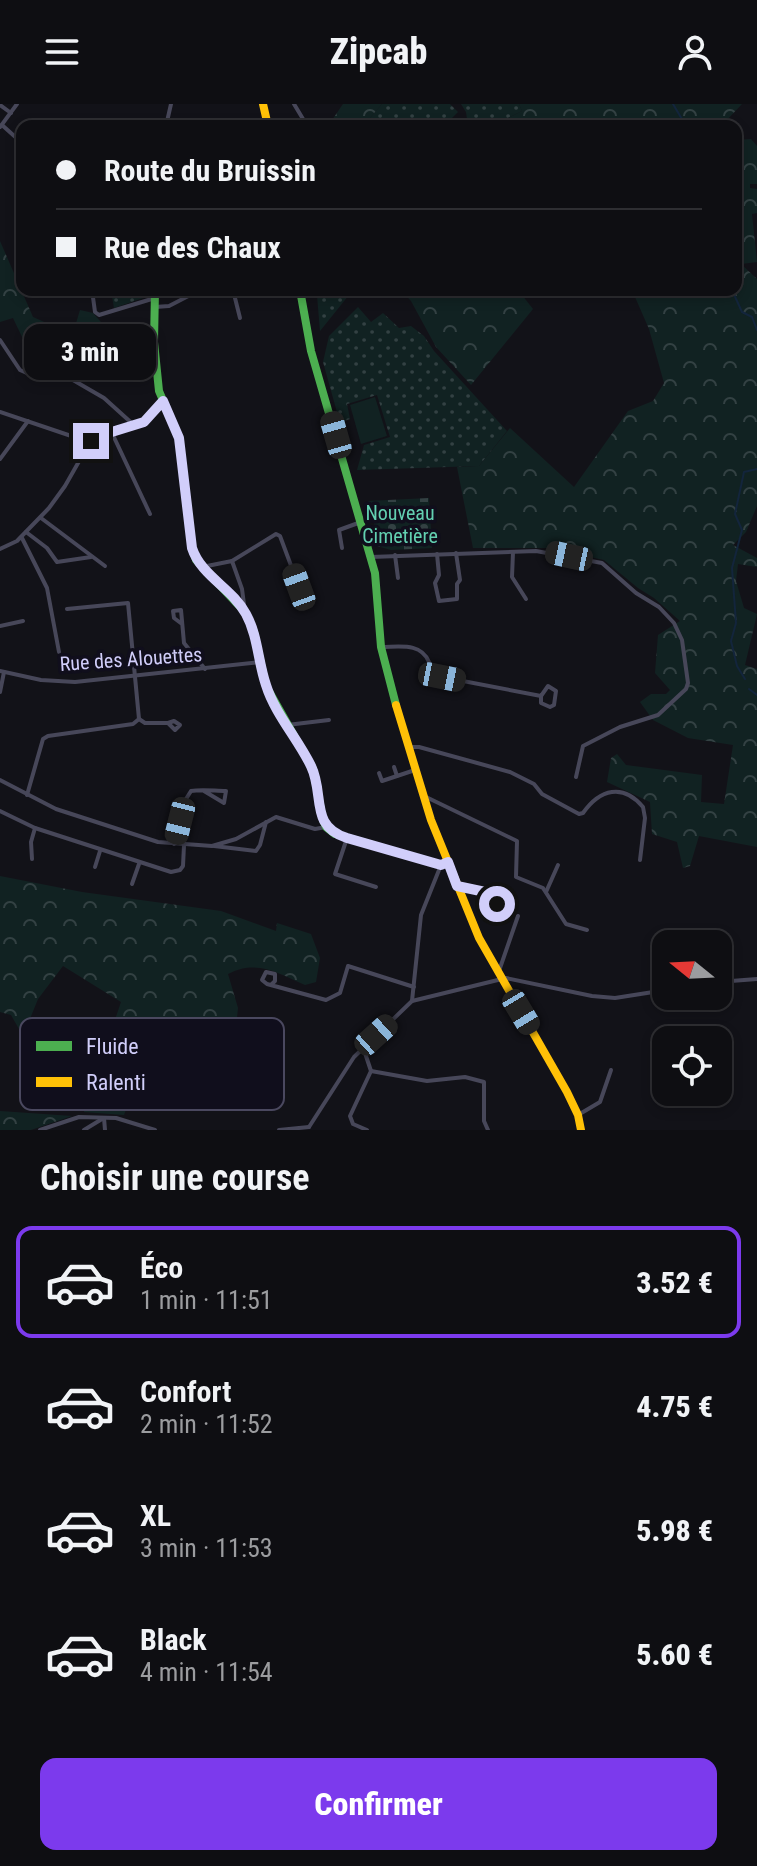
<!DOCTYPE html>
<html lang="fr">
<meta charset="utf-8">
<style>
:root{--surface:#0e0e12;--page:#1c1c20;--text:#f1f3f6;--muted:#9b9c9f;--line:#2e2e32;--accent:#7c3aed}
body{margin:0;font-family:"Roboto Condensed",sans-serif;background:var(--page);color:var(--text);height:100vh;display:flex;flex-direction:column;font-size:30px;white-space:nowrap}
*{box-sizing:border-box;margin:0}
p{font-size:26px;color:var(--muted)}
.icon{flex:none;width:44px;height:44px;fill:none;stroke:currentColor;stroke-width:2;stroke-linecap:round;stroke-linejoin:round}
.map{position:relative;height:1026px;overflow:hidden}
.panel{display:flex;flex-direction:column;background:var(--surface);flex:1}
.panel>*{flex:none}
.guide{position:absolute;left:16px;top:16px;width:726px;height:176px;border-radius:16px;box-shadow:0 4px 12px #0003,0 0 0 2px var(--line);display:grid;align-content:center;height:176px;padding:0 40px;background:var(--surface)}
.needle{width:52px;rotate:288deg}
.fabs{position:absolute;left:652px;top:826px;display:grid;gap:16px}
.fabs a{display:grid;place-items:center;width:80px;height:80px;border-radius:16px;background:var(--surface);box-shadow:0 4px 12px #0003,0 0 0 2px var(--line);font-size:40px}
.end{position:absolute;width:36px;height:36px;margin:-18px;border:10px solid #d1cefa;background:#111;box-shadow:0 0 0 4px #111}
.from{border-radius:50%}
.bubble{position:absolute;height:56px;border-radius:16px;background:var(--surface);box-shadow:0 4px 12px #0003,0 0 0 2px var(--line);font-size:26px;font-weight:800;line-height:56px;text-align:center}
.car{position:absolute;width:24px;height:48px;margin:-24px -12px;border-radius:10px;box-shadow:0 0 6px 2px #0007;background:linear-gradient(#222 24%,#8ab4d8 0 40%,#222 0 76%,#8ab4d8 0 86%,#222 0)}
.guide b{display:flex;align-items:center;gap:28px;height:76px;font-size:30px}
.guide b+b{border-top:2px solid var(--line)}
.guide i{width:20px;height:20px;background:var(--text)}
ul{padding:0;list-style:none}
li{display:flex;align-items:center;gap:24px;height:112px;margin:0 16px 12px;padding:0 24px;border:4px solid transparent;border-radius:16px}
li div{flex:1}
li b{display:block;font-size:30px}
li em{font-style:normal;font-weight:800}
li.current{border-color:var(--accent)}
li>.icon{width:72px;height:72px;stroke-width:1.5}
h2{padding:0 40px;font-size:36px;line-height:96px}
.action{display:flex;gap:16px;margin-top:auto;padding:16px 40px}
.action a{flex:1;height:92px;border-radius:16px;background:var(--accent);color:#fff;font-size:32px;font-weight:800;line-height:92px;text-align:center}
header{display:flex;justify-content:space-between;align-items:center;height:104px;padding:0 40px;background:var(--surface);font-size:36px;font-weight:800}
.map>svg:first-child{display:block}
.grass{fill:url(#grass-dots)}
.forest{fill:url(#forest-crowns)}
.cemetery{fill:url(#cemetery-stones)}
.garden{fill:#122}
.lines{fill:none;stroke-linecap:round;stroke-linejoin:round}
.stream{stroke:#13253c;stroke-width:2}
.street{stroke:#474759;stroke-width:4}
.fast{stroke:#4caf50;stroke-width:8}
.slow{stroke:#ffc107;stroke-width:8}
.route{stroke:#d1cefa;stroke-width:10}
.labels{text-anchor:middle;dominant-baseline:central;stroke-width:7;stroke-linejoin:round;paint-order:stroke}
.park-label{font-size:20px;fill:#63d0b1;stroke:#100e1c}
.street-label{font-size:20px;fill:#d1cefa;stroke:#100e1c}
.key{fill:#100e1c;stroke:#4a485f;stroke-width:2}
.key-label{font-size:22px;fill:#d1cefa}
</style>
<header><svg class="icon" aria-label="menu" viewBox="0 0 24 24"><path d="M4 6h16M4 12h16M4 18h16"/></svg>Zipcab<svg class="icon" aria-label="person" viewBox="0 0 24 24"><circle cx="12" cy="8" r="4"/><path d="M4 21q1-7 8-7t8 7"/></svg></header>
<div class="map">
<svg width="757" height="1026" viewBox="0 0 757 1026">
<defs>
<pattern id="grass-dots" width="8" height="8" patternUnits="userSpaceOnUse" patternTransform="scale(2)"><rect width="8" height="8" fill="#122"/><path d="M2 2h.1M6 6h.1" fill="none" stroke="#334143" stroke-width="1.8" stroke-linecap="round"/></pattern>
<pattern id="forest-crowns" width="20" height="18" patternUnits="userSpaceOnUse" patternTransform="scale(2)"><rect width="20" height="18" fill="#122"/><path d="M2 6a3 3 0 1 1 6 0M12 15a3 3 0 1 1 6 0" fill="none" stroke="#334143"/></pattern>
<pattern id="cemetery-stones" width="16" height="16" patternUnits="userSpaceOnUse" patternTransform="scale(2)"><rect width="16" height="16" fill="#122"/><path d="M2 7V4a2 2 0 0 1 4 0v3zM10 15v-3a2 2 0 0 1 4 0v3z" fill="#334143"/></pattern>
</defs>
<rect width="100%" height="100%" fill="#121218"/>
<g class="grass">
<polygon points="382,0 450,0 458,8 444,22 363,22"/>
<polygon points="461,0 519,0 522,7 492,22 468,22 466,8"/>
<polygon points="111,186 152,186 152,191 114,204"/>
<polygon points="316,186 353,186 320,227 317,191"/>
<polygon points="358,203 371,218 383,209 399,224 411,222 424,232 434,247 507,327 479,362 357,366 364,341 390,333 377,291 347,300 350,315 340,319 323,258 329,232"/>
</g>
<g class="forest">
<polygon points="343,0 382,0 363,22 328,22"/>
<polygon points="519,0 742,0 725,18 725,22 492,22 522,7"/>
<polygon points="751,35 757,42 757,80 750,80 750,84 757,85 757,109 752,110 757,158 741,160 757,175 757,402 746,428 733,441 757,454 757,463 738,460 736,477 744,504 757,510 745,561 757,565 757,743 699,732 690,762 683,764 677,738 652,730 650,698 607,678 611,654 617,650 626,661 702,671 701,698 724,700 733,641 688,634 653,616 640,598 651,590 666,590 670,586 655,569 658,531 680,517 654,494 638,484 604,456 549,444 473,444 457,363 479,362 510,324 574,383 628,307 653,297 664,279 649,225 632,186 736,186 736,36"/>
<polygon points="0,137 33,213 60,225 74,226 80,206 93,209 114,233 99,232 93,248 62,235 41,248 24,237 13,214 0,218"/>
<polygon points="401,186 518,186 533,205 471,281 436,243 411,197"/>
<path d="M0 772 82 788 221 807 276 827 277 819 311 830 320 854 316 878 305 881C278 869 256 855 228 870L238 904 235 933 258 950 235 948 261 987 221 985 203 973 198 940 155 922 124 1011 84 1008 121 898 63 862 38 895 23 932 11 911 0 908Z"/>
<polygon points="0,1007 72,1012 31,1026 0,1026"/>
</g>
<polygon class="cemetery" points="429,394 432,444 391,446 377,442 374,431 375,403 371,403 368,397"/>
<polygon class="garden" points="375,293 387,332 361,340 350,301"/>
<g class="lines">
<g class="stream">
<polyline points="673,0 686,22"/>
<polyline points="732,186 742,208 752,213 757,226"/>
<polyline points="745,575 737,562 731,537 736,519 732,464 742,426 735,410 744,368 757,365"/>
<polyline points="749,585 757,591"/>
</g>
<g class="street">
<polyline points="294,0 306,20"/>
<polyline points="0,1 11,9"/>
<polyline points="2,21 22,39"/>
<polyline points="166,22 171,0"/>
<polyline points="0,23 17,0"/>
<polyline points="92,186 95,208 99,211 155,194"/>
<polyline points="233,186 240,214"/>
<polyline points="155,203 169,202 200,186"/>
<polyline points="0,236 20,266 29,270 66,272 104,294 135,322"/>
<polyline points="0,308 89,338"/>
<polyline points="112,329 150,410"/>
<polyline points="0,355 28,317"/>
<polyline points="41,414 105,462"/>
<polyline points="26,428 47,444 57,458 91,453"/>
<polyline points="22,434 47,484 59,548"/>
<polyline points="342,444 339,426 361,418"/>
<polyline points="0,445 17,437 49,404 65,382 90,338 102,331 144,318 163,297"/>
<polyline points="513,448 512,473 526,495"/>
<polyline points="437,450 439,471 435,479 439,497 457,495 457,480 460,476 456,449"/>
<polyline points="395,451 398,474"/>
<polyline points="371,453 536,447 602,459 636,489 659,503 674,519 682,536 688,579 686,585 658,611 620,623 583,642 576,673"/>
<polyline points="232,457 276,430 280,432 299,483 300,493"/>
<polyline points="202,463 232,457 242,485 245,508"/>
<polyline points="182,520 174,514 173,507 181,506 184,539 205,565"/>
<polyline points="0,522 23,517"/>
<path d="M381 543C399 543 421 538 429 558 432 566 434 569 442 573L541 592 548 582 556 587 554 601 550 603 541 599V592"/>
<polyline points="0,567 41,576 75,578 260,558"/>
<polyline points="0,588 4,568"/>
<polyline points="139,615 145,619 168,619 175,626 180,621 174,617 168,619"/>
<polyline points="287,621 329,616"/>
<path d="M408 643H419L510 668 534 680 542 690 579 710 583 709C600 685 623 679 643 703L645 714 640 756"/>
<polyline points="394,663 397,672 415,666"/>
<polyline points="379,669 382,677 397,672"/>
<polyline points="0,676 56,705 158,738 212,742 236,735 276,713 315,725 326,723"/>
<polyline points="27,691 43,635 48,632 133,620 139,615 128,499 67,505"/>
<polyline points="424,692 517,737 516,773 543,784 566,820 587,826"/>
<polyline points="0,707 35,724 171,768 180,766 183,762 184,741"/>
<polyline points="347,734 335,770 376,783"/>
<path d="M174 740 186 695 191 687C202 685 215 687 226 687L224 699 204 687"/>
<polyline points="214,742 256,747 260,741 266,718"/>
<polyline points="32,755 31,738 35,724"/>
<polyline points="95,763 100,747"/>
<polyline points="132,780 139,760"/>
<polyline points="457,782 490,789 497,800 502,816"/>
<polyline points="546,788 558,761"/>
<polyline points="499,867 518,812"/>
<polyline points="718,878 757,875"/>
<polyline points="272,880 275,877 275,870 266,868 262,876 267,880 326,896 340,889 348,862 414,883"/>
<polyline points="412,897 421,811 441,761"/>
<polyline points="363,943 371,967 350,1012 353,1020 367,1026"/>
<polyline points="371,967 427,977 465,973 484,978 484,1017 488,1026"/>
<polyline points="578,1011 600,998 611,966"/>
<polyline points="104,1014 105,1026"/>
<polyline points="309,1023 354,953 412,897 506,874 592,892 615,894 666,886"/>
<polyline points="40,1026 79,1013 116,1014 155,1026"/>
<polyline points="84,1026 102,1015"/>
<polyline points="279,1026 309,1023"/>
</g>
<g class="fast">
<polyline points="155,186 154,238 159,287 179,334 192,444 196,456 245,508 254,528 266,582 313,665 323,716 326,723 335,730 441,761 448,758"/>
<polyline points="300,186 311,247 375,469 381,543 396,601"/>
</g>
<g class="slow">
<polyline points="263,0 268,22"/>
<polyline points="396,601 431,716 479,834 567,988 578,1011 581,1026"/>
</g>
</g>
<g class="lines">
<path class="route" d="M91 337 102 331 144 318 163 297 179 334 192 444C201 472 232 484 246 510 258 532 258 558 266 581 275 610 298 635 311 662 325 691 309 722 347 734L441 761 448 758 457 782 490 789 497 800"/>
</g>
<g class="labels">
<g class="park-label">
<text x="400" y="409">Nouveau<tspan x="400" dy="23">Cimetière</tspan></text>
</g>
<g class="street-label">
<text transform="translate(131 555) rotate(-4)">Rue des Alouettes</text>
</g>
</g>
<rect x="20" y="914" width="264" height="92" rx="12" class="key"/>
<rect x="36" y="937" width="36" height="10" fill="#4caf50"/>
<rect x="36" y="973" width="36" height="10" fill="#ffc107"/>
<g class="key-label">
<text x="86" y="950">Fluide</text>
<text x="86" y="986">Ralenti</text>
</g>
</svg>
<div class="fabs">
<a><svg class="needle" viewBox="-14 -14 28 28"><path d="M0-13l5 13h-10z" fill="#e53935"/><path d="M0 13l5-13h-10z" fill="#9b9c9f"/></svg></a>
<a><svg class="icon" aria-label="locate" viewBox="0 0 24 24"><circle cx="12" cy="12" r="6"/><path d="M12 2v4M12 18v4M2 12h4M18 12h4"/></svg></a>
</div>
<i class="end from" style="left:497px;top:800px"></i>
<i class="end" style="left:91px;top:337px"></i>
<div class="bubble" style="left:24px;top:220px;width:132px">3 min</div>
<i class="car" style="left:336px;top:331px;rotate:344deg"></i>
<i class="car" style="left:569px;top:452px;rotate:282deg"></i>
<i class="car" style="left:299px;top:483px;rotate:340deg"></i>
<i class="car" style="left:442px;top:573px;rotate:101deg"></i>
<i class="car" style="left:180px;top:717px;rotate:194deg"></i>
<i class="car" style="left:521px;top:908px;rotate:149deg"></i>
<i class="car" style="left:376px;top:931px;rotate:48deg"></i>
<div class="guide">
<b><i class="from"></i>Route du Bruissin</b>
<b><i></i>Rue des Chaux</b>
</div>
</div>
<section class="panel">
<h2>Choisir une course</h2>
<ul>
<li class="current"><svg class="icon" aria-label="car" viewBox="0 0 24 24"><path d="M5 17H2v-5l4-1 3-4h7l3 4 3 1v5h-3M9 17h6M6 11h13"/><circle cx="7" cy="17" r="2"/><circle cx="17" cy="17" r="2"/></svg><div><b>Éco</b><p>1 min · 11:51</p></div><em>3.52 €</em></li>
<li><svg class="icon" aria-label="car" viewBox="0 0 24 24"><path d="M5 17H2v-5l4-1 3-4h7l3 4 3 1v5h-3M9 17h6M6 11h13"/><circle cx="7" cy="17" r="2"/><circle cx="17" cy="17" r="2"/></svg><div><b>Confort</b><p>2 min · 11:52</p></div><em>4.75 €</em></li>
<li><svg class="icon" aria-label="car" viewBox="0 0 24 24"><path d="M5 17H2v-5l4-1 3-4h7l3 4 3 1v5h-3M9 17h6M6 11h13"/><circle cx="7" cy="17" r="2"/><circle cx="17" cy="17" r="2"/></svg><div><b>XL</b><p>3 min · 11:53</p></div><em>5.98 €</em></li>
<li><svg class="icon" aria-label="car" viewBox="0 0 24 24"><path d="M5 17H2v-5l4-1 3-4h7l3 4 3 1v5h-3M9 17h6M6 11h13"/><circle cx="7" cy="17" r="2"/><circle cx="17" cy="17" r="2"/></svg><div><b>Black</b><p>4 min · 11:54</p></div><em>5.60 €</em></li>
</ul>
<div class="action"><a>Confirmer</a></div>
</section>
